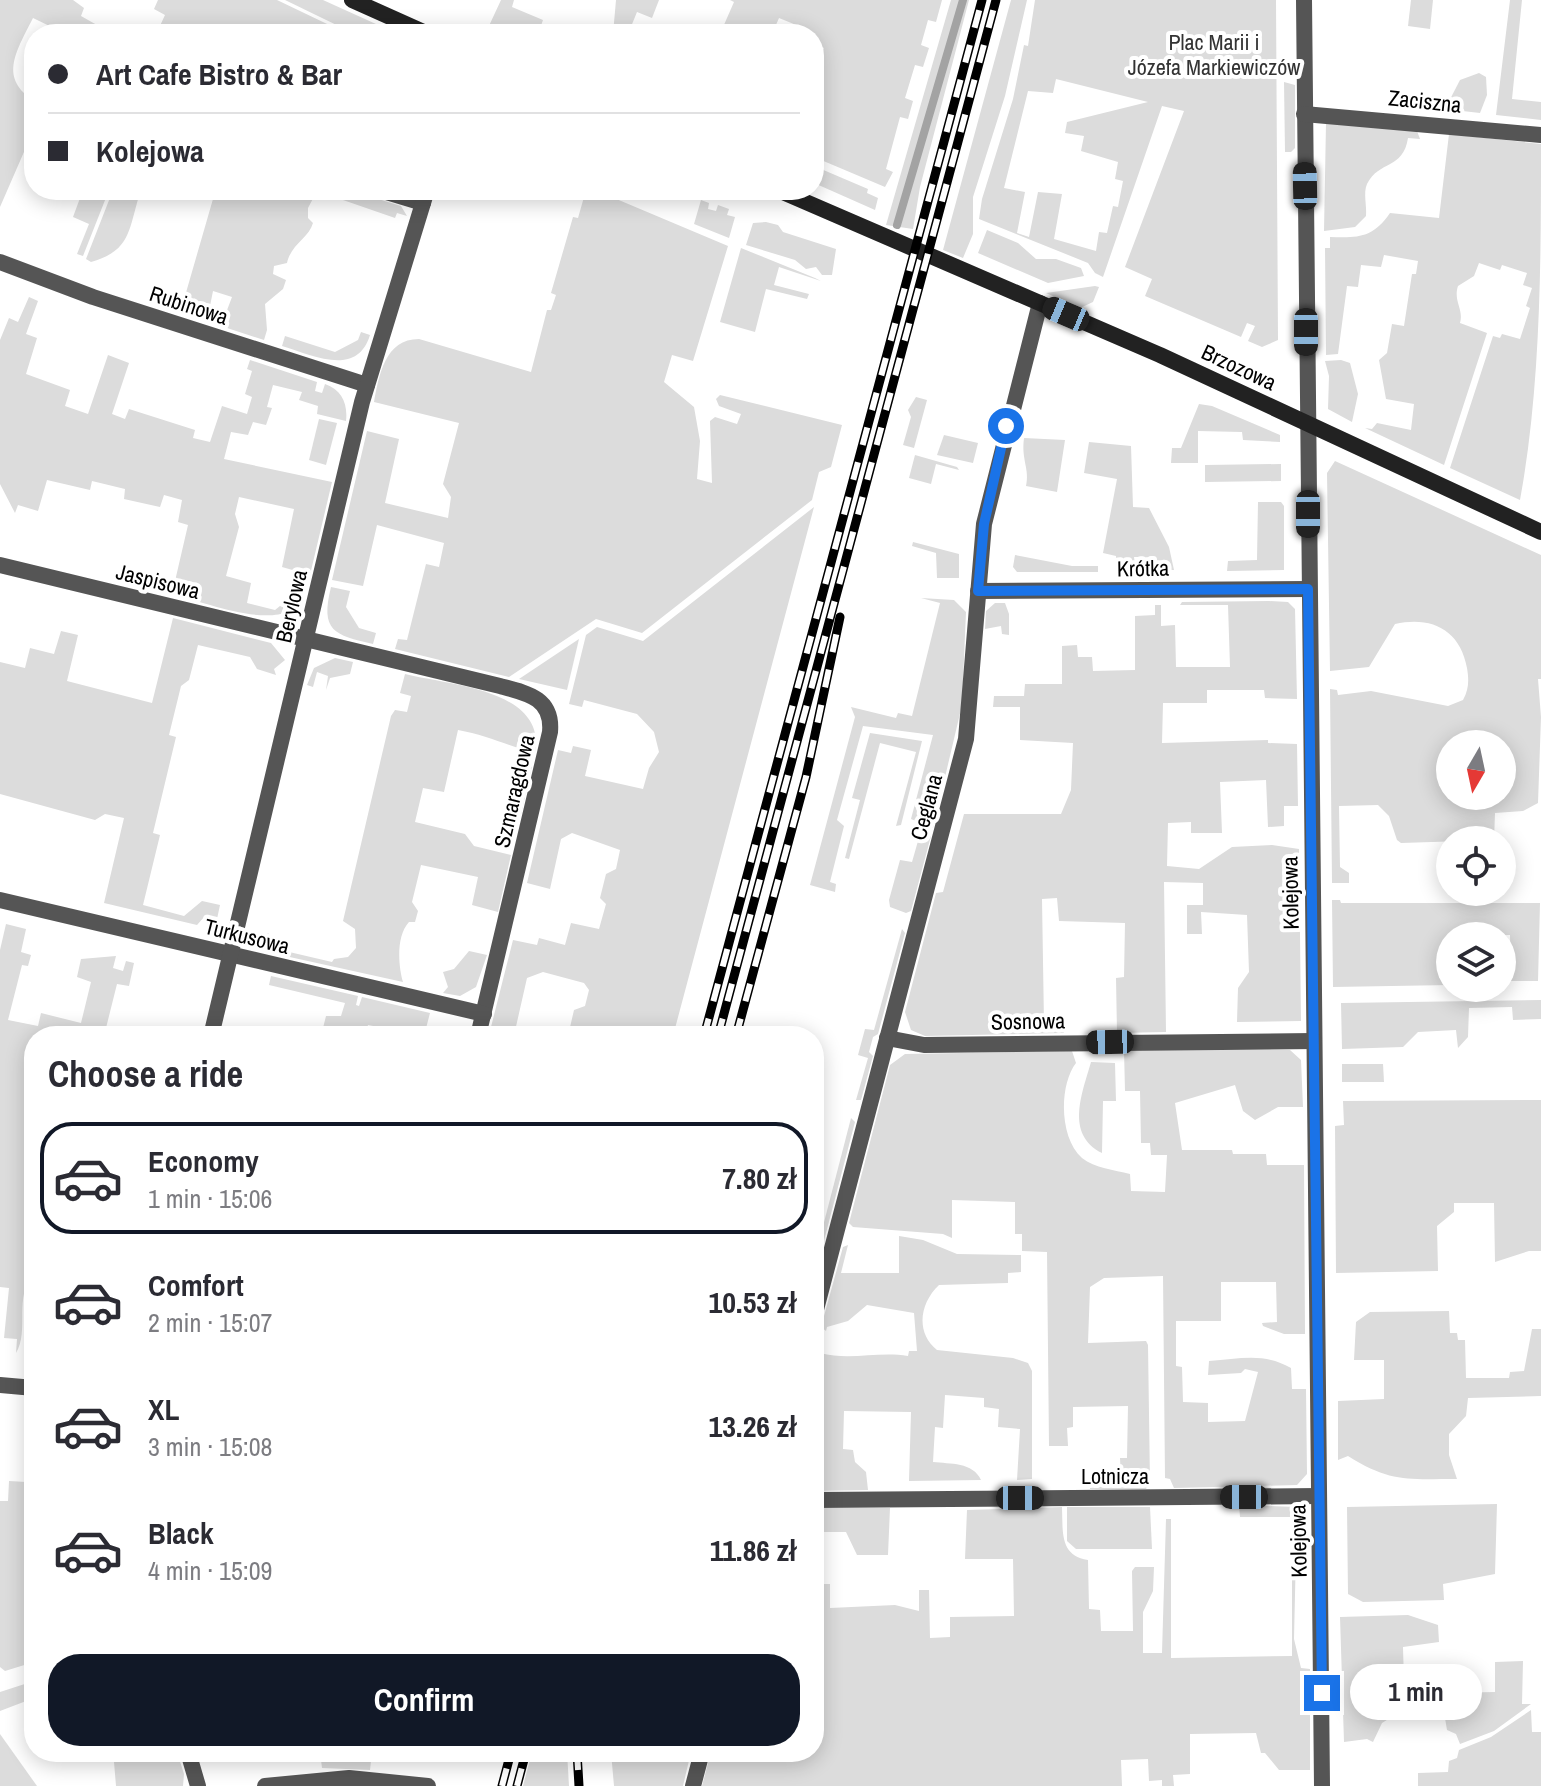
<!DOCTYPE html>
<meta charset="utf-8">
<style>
:root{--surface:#fff;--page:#f7f7f7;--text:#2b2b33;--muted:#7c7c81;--line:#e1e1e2;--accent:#111827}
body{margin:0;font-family:"Archivo Narrow",sans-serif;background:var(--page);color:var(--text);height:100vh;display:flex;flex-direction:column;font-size:30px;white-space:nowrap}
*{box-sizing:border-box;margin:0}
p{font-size:26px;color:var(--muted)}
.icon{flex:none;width:44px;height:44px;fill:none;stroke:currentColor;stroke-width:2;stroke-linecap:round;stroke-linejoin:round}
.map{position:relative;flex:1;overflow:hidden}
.drawer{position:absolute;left:24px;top:1026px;width:800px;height:736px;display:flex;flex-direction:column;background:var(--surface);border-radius:32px;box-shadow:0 4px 20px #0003}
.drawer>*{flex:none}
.banner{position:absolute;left:24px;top:24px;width:800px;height:176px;border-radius:32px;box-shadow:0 4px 20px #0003;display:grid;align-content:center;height:176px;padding:0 24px;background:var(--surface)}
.needle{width:52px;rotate:189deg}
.tools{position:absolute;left:1436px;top:730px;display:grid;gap:16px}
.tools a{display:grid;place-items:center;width:80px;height:80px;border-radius:50%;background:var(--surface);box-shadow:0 4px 20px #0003;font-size:40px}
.end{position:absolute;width:36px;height:36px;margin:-18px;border:10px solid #1a73e8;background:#fff;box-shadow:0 0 0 4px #fff}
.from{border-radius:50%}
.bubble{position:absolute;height:56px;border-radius:28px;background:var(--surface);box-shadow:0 4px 20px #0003;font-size:26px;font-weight:700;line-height:56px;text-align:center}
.car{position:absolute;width:24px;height:48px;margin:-24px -12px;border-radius:10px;box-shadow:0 0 6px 2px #0007;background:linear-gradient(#222 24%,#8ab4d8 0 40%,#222 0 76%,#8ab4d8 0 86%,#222 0)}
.banner b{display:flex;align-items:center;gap:28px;height:76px;font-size:30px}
.banner b+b{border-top:2px solid var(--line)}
.banner i{width:20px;height:20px;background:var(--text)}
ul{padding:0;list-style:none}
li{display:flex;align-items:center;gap:24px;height:112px;margin:0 16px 12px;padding:0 8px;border:4px solid transparent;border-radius:32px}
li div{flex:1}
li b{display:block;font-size:30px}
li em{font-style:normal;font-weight:700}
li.selected{border-color:var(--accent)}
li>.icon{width:72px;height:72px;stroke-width:1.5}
h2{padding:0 24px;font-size:36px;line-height:96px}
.cta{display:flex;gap:16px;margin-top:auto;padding:16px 24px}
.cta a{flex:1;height:92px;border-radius:32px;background:var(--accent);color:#fff;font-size:32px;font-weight:700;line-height:92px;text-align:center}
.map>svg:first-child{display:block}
.green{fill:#dcdcdc;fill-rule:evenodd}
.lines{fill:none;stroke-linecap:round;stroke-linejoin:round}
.stream{stroke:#a3a3a3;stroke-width:8}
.street{stroke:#555;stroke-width:16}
.secondary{stroke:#222;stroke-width:16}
.rail-casing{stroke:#000;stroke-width:9}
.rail{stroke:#fff;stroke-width:6;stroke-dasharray:18;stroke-linecap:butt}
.route{stroke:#1a73e8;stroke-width:10}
.labels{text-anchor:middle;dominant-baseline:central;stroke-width:8;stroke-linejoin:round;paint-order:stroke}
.park-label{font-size:22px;fill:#333;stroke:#fff}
.street-label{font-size:22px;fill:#000;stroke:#fff}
</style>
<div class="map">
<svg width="1541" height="1786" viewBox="0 0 1541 1786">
<rect width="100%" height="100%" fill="#fff"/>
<g class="green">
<path d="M0 0H73L84 8 81 16 104 29 105 34H66L33 18C14 55 0 78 34 101V147L27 145 0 207Z"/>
<polygon points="158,0 277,0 348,34 229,34 210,27 207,34 168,34 159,28 165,15 154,9"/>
<polygon points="285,0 323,0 398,34 355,34"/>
<polygon points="501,0 514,0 512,7 543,20 538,34 502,34 488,28"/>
<polygon points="616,0 659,0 652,18 637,12 628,34 613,34"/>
<polygon points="730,0 942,0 936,22 928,20 921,45 929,48 923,67 915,65 905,98 913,101 908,119 900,117 886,169 893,172 885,187 814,157 814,69 824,48 814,43 814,34 805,34 806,29 779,18 772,34 720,34 734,2"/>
<polygon points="951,0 969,0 920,187 913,229 886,225"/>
<polygon points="1011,0 1027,0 1005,96 973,197 973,234 963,258 943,250"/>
<path d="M1035 0H1276L1278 340 1262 347 1248 341 1255 326 1247 323 1241 337 1145 296 1152 279 1125 267 1184 111 1162 106 1103 277 1095 273 1088 263 979 219 982 199 1013 99 1024 45 1028 46ZM1056 79 1148 102 1067 122 1065 133 1084 136 1081 151 1118 162 1115 179 1123 181 1118 207 1113 206 1107 233 1099 232 1096 251 1054 239 1062 194 1038 192 1029 237 1017 233 1025 192 1004 188 1028 91 1053 93Z"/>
<polygon points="1411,0 1433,0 1430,29 1408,26"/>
<polygon points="1510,0 1522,0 1512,99 1541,102 1541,120 1496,115"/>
<polygon points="1479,73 1486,77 1487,95 1480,113 1445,109 1460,80"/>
<polygon points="1284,82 1295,85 1295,148 1291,152 1285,152"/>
<path d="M1326 123 1417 131 1420 139 1408 138C1403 170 1379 160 1367 184 1363 193 1367 205 1366 216L1355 227 1324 231Z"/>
<path d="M1449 134 1541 144C1541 261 1541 386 1520 500L1450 468 1493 336 1500 338 1502 334 1520 339 1530 308 1526 306 1532 288 1523 285 1527 273 1502 265 1500 270 1479 263 1474 276 1458 286C1453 301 1464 309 1460 323L1487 333 1444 465 1365 428 1372 429 1377 423 1411 430 1414 404 1386 399 1379 360 1387 353 1392 324 1404 326 1412 274H1416L1418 261 1384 255 1381 267 1361 265 1358 287 1347 286 1338 354 1326 355 1325 248H1330V237C1358 238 1373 238 1390 213L1439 218Z"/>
<polygon points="814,166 868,189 867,193 878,198 875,210 814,183"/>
<polygon points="83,190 109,190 83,256 77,254 89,224 73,217"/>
<path d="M113 190H141C128 228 133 250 91 262L86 259Z"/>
<path d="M194 190H349L401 206 407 216 397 213 395 218 317 191 308 208V218L313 223C309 238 291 244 287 263L274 266 273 274 286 280 283 289 265 304 267 330 264 340 221 326 232 297 213 291 209 311 183 303 213 199Z"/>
<path d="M586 190H595L728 246 693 361 672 355 664 382 694 407 700 441 697 479 712 483 710 421 715 417 737 424 741 414 719 406 716 399 720 395 842 425 831 467 819 472 812 500 642 633 596 619 509 677 395 649 398 639 407 640 426 564 439 567 444 543 377 525 363 586 332 580 367 431 399 439 385 503 448 518 451 497 443 484 459 423 374 402C379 375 385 339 419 339L531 372 547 310H551L556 295 551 293 573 217 578 218Z"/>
<polygon points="701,200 709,203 708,209 716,211 718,205 729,209 727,215 735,217 729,238 694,224"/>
<polygon points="766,222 778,225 783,232 836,249 832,275 822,275 816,267 806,269 795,260 746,245 753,223"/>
<polygon points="987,230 1018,243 1036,259 1056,259 1081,268 1084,276 1048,283 978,253"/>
<polygon points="741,248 815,278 821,281 779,267 774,285 809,294 807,299 766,289 755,332 720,322"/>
<polygon points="1095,286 1099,287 1093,302 1080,308 1046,293"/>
<path d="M29 297 38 301 26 334 37 338 26 374 70 390 65 406 88 414 108 355 129 363 112 414 125 419 129 409 195 430 193 438 210 442 222 406 247 414 252 397 245 394 252 371 247 369 250 360 317 382 315 391 322 393 325 384C342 390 348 404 346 421L317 414 318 406 299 400 302 392 273 385 267 407 272 408 266 425 253 422 248 435 231 432 224 459 332 482 310 575 282 567 294 509 239 497 235 514 239 527 226 576 251 583 247 603 275 610 296 593 304 597C285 636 206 602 172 594L188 525 178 522 182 500 164 495 160 507 124 499 125 489 92 481 90 490 47 480 38 511 18 505 15 513 0 484V340L9 318 18 322Z"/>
<path d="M361 332 370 335C357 378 312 355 282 346L285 336 335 352 358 340Z"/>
<polygon points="1341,360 1350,363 1358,394 1352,422 1328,409 1329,376 1325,361"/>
<polygon points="916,397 927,400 914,448 903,445 911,417 908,410"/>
<polygon points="1199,404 1212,406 1280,435 1280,442 1243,440 1242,432 1198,431 1198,463 1171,463 1172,448 1181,448"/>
<polygon points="319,419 337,423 326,465 309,460"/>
<polygon points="944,435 978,443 973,463 937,455"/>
<path d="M1024 438 1065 440 1057 492 1026 486C1030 469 1021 460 1024 438Z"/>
<polygon points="1089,442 1131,446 1133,507 1149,508 1169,547 1174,570 1144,570 1143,557 1134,557 1135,565 1116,565 1116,556 1103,553 1117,479 1084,473"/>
<polygon points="915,455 957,467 959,470 936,464 931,484 909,478"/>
<path d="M1335 461 1541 555V679H1538L1541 717 1538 803 1523 811 1495 813 1494 840 1401 843 1397 840 1389 816 1378 805 1339 806 1340 867 1349 873V883H1332L1330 689 1337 690 1338 695 1371 691 1448 706 1463 700C1469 689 1469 680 1467 668 1460 630 1432 616 1395 624L1369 667 1330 671 1327 473ZM1450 744H1502V796H1450Z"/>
<polygon points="1281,464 1281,481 1205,482 1205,465"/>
<polygon points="1258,502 1281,502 1284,506 1284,570 1227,571 1228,561 1257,560"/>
<polygon points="814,507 673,1036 568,1036 574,1010 585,1006 589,990 584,983 543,972 527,978 515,1031 491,1027 513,940 537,945 539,938 565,945 571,923 599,929 606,904 600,898 606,874 616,869 620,850 572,833 561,839 550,889 527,883 558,750 571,753 573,746 591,750 585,776 643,789 649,768 659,752 654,732 637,714 584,700 582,707 569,704 586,635 597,627 643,641"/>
<polygon points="913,542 959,554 959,578 937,578 936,553 912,546"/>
<polygon points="1015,555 1072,566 1098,566 1098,572 1017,572 1013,567"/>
<path d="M331 587 350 591 346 607 359 628 376 633 373 644C334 635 320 631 331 587Z"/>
<polygon points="921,598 954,600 966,612 962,705 933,828 911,819 933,735 863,726 837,820 844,826 830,882 836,884 835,892 810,885 855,717 851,707 896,718 898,713 912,716 940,603"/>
<polygon points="1269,601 1288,602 1295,609 1297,699 1265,698 1264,690 1207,690 1207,703 1163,703 1162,743 1268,740 1268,743 1297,744 1298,806 1284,806 1284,826 1268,827 1266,780 1220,782 1222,833 1191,833 1191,822 1168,823 1167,866 1199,869 1232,847 1272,845 1299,849 1301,1021 1237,1022 1238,988 1249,972 1247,915 1201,912 1202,934 1187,934 1187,905 1203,905 1203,883 1164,882 1166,1032 1117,1033 1116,978 1124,977 1125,923 1059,921 1057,898 1042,899 1044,1023 1064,1024 1064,1033 925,1036 911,1030 905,1012 936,893 943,892 964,814 1061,814 1071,790 1073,743 1020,740 1020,707 993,707 994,696 1024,696 1025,684 1062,684 1062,646 1077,645 1078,657 1092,657 1093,671 1135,670 1135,616 1155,615 1155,605 1161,605 1161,626 1175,625 1176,667 1230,667 1228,605 1180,605 1182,602"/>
<polygon points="995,603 1005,603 1009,614 1009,635 1002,634 1001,626 985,629 986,611"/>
<polygon points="173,618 271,643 285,660 274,669 276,675 257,669 250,657 198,645 189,680 181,686 169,735 176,737 153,833 160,835 143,905 184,916 202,901 220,905 217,919 205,916 197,925 104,903 124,818 105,814 95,820 0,794 0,662 25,668 30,648 54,654 61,631 78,635 67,681 152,703"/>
<polygon points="579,639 567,690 519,679"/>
<polygon points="335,658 353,662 350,674 330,678 326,690 328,676 317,672 313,687 307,685 314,668"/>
<path d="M405 674C448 685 547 689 535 753 508 746 487 735 458 730L444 792 423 788 415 822 465 834 474 846 511 855 498 912 472 905 478 877 421 865 412 902 418 911 415 922H409C395 937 399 969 403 982L267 952 258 945 268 933 285 951 332 962 334 959 348 957 356 948 355 929 343 921 391 716 395 710 407 712 411 696 400 693Z"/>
<polygon points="870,733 922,741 901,825 896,826 916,752 880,743 849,859 845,858 860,800 852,798"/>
<polygon points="520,763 532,766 521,814 508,811"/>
<polygon points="920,834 931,836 911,911 906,913 890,907 889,900 900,860 912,862"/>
<polygon points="1332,900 1340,900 1341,903 1540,903 1538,981 1511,981 1510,935 1450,936 1450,985 1333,987"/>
<path d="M6 924 26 929 21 952 31 955 28 966 22 965 8 1020 38 1026 41 1013 81 1023 91 982 77 977 81 959 116 956 113 968 123 971 126 961 134 963 129 986 117 984 104 1036H34V1276C13 1294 30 1331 16 1353L17 1339 4 1338 9 1288 0 1287V950Z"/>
<polygon points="902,929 905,933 878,1034 873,1037 869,1052 873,1056 861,1100 856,1100 868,1058 858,1055 865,1029 874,1030"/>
<polygon points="469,951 487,955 476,987 460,996 443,993 448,987 443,972 454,969"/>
<polygon points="271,976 358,996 356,1005 359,1006 362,997 430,1013 424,1036 368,1025 365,1036 321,1036 326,1016 341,1016 345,1003 269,985"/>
<polygon points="1541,1000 1541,1019 1513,1020 1512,1007 1469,1008 1468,1037 1458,1048 1456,1030 1418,1032 1403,1047 1342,1049 1341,1003"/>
<path d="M1124 1050H1290L1301 1060 1303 1107H1278L1255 1120 1243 1111 1235 1085 1175 1103 1182 1150H1232L1233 1154H1266L1267 1165H1304L1305 1334H1284L1263 1326 1262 1323 1277 1322 1276 1282H1221V1321H1176V1366L1182 1367 1183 1402 1208 1403V1422L1245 1421 1258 1372 1245 1369 1241 1373 1208 1375 1209 1361C1240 1359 1263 1352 1291 1368L1292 1389H1306L1307 1474 1297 1485 1174 1488 1170 1479 1165 1478 1163 1276 1104 1278 1090 1287 1088 1343 1146 1341 1148 1345 1150 1483 1146 1489H1090L1089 1479H1121L1120 1458H1127L1128 1406 1073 1407V1427L1067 1428 1068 1446H1049L1047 1252 1022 1251V1234H1015V1202L952 1200V1238L943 1234 853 1227 849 1223 890 1065 905 1054 1072 1051 1076 1063C1059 1085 1059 1138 1082 1158 1095 1168 1114 1170 1130 1174L1131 1191 1165 1192 1167 1155H1151L1150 1143H1141L1140 1091H1125Z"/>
<path d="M1091 1062 1115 1063 1116 1101H1103L1102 1153C1065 1134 1082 1094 1091 1062Z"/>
<polygon points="1342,1064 1383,1064 1384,1082 1342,1082"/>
<polygon points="1541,1100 1541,1251 1529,1251 1495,1262 1494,1203 1454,1203 1454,1212 1437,1226 1438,1271 1336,1273 1335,1126 1344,1125 1343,1101"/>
<polygon points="851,1118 855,1122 814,1279 814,1261"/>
<path d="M899 1236 923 1240 957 1254 1021 1255V1272L1008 1273V1283L939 1285C920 1303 915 1332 937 1350L1013 1358 1028 1363 1032 1371V1479L1017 1480 1020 1429 998 1427 999 1409 984 1407V1398L945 1395 943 1428 935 1427 933 1462C950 1464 973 1462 981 1480L909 1481 911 1412 844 1411 843 1449 853 1450 855 1462 866 1472 868 1490 814 1491V1376L820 1353C850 1361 878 1351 908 1356L909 1351H917L914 1313 867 1305 848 1321 827 1327 826 1331 821 1327 843 1247 848 1245 841 1273H899Z"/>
<path d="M1449 1311 1450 1333H1457L1458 1340H1465L1466 1378H1509L1510 1372 1524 1371 1532 1329H1541V1396L1468 1398 1466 1416 1449 1434V1455L1457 1479C1408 1479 1391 1483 1348 1456L1338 1460V1401L1384 1399V1360H1354L1356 1322 1370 1312Z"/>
<polygon points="34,1403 34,1662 5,1671 0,1667 0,1501 8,1501 9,1481 26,1482"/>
<polygon points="1497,1504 1495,1574 1443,1584 1444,1600 1363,1602 1348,1594 1347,1507"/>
<path d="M1239 1505 1297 1507 1294 1639 1301 1668 1310 1669V1770H1279L1265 1753H1261L1256 1733 1190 1734V1774L1173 1775 1174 1786H1162V1780L1149 1781 1148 1759 1121 1760 1122 1786H702L711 1752H814V1508H890L888 1555H857L846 1532H824L819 1584H830V1608L895 1605 919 1611V1590H929L930 1638 950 1637V1617L1014 1616 1013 1559H965L967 1510 1062 1507C1063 1530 1059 1556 1088 1560L1089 1609 1100 1610 1101 1631H1133L1132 1571 1135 1567H1154L1153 1591 1143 1612V1653H1162L1166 1519H1171V1658L1292 1656V1517H1240Z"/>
<polygon points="1067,1507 1150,1507 1152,1549 1076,1549 1067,1541"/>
<polygon points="1408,1615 1438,1625 1439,1642 1403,1647 1404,1682 1447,1685 1448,1693 1495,1692 1495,1662 1523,1661 1522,1704 1531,1704 1494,1731 1460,1744 1456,1734 1447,1730 1445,1718 1390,1718 1382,1723 1373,1742 1367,1739 1344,1742 1340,1617"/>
<polygon points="34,1681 34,1698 0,1711 0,1692"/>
<polygon points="1531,1710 1532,1732 1541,1732 1541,1786 1418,1786 1418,1773 1448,1772 1449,1761 1457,1758 1459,1750 1491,1737"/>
<polygon points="0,1734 37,1786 0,1786"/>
<polygon points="104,1752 177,1752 184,1774 183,1786 116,1786 114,1762"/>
<polygon points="320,1752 372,1752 370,1770 322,1768"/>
<polygon points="532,1752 567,1752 569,1786 523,1786"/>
<polygon points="611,1752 691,1752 683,1786 614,1786"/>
</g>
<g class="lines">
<polyline class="stream" points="897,225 963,0"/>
<g class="street">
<polyline points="1304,0 1322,1786"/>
<polyline points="1304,114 1541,135"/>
<polyline points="380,190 423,203"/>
<polyline points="0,262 93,297 367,385"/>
<path d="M0 565 500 686C527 693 553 698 550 732L478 1036"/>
<polyline points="978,591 1308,589"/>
<polyline points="0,900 484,1014"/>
<polyline points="211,1036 362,402 427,190"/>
<polyline points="887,1038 924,1045 1314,1041"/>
<polyline points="814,1317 966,739 984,524 1040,303"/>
<polyline points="0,1385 34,1388"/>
<polyline points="814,1500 1319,1496"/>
<polyline points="188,1752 198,1786"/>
<polyline points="265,1786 349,1778 428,1786"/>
<polyline points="693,1786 702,1752"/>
</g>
<g class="secondary">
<polyline points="352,0 428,34"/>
<polyline points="778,190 1160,355 1541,532"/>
</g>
<defs>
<g id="rail">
<polyline points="704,1036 982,0"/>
<polyline points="718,1036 996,0"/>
<polyline points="736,1036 806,777 840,617"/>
<polyline points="577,1752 579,1786"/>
<polyline points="502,1786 511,1752"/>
<polyline points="517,1786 526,1752"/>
</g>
</defs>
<use href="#rail" class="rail-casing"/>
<use href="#rail" class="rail"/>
</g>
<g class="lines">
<polyline class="route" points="1006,426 984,524 978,591 1308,589 1322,1693"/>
</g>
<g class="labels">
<g class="park-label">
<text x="1214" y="42">Plac Marii i<tspan x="1214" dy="25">Józefa Markiewiczów</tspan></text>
</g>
<g class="street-label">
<text transform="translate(1425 101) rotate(6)">Zaciszna</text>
<text transform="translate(189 305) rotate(18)">Rubinowa</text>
<text transform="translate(1239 367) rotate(25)">Brzozowa</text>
<text transform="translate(1143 568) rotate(-1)">Krótka</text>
<text transform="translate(158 581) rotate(14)">Jaspisowa</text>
<text transform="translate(291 606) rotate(-77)">Berylowa</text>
<text transform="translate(514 791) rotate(-77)">Szmaragdowa</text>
<text transform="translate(926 807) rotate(-75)">Ceglana</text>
<text transform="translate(1290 893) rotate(-91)">Kolejowa</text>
<text transform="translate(247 936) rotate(14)">Turkusowa</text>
<text transform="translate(1028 1021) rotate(-1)">Sosnowa</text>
<text x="1115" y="1476">Lotnicza</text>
<text transform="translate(1298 1541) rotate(-91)">Kolejowa</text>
</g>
</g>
</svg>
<div class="tools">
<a><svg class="needle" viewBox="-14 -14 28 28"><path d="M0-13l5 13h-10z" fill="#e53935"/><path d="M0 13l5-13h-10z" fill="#7c7c81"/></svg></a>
<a><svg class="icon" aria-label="locate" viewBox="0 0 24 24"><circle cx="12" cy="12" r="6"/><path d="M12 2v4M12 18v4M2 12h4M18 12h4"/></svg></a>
<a><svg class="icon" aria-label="layers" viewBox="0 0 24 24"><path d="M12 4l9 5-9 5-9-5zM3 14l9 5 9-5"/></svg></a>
</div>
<i class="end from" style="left:1006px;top:426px"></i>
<i class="end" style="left:1322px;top:1693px"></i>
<div class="bubble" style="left:1350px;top:1664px;width:132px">1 min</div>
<i class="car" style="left:1305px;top:186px;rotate:359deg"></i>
<i class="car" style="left:1066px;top:314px;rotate:293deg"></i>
<i class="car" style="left:1306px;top:332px;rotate:180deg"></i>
<i class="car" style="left:1308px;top:514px;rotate:180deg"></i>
<i class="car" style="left:1110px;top:1042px;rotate:269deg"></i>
<i class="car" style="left:1244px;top:1497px;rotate:270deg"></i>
<i class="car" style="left:1020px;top:1498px;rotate:90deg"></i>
<div class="banner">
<b><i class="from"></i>Art Cafe Bistro &amp; Bar</b>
<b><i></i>Kolejowa</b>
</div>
<section class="drawer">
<h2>Choose a ride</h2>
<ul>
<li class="selected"><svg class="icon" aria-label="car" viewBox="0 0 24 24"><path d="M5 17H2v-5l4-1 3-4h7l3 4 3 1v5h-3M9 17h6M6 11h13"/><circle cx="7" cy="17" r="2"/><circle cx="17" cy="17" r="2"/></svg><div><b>Economy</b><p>1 min · 15:06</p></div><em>7.80 zł</em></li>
<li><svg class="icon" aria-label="car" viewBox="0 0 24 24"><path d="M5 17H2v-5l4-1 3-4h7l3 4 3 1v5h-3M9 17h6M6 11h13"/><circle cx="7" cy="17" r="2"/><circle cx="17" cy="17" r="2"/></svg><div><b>Comfort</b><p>2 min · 15:07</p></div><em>10.53 zł</em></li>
<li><svg class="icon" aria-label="car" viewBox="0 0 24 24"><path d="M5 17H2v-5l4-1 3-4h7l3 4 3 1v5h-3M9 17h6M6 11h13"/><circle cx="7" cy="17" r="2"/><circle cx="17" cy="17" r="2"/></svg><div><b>XL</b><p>3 min · 15:08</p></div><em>13.26 zł</em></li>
<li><svg class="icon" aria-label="car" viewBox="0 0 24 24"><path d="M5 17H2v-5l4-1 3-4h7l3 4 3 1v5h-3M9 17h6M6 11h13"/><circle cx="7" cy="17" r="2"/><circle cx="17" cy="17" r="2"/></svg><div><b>Black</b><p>4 min · 15:09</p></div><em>11.86 zł</em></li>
</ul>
<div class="cta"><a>Confirm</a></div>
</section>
</div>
